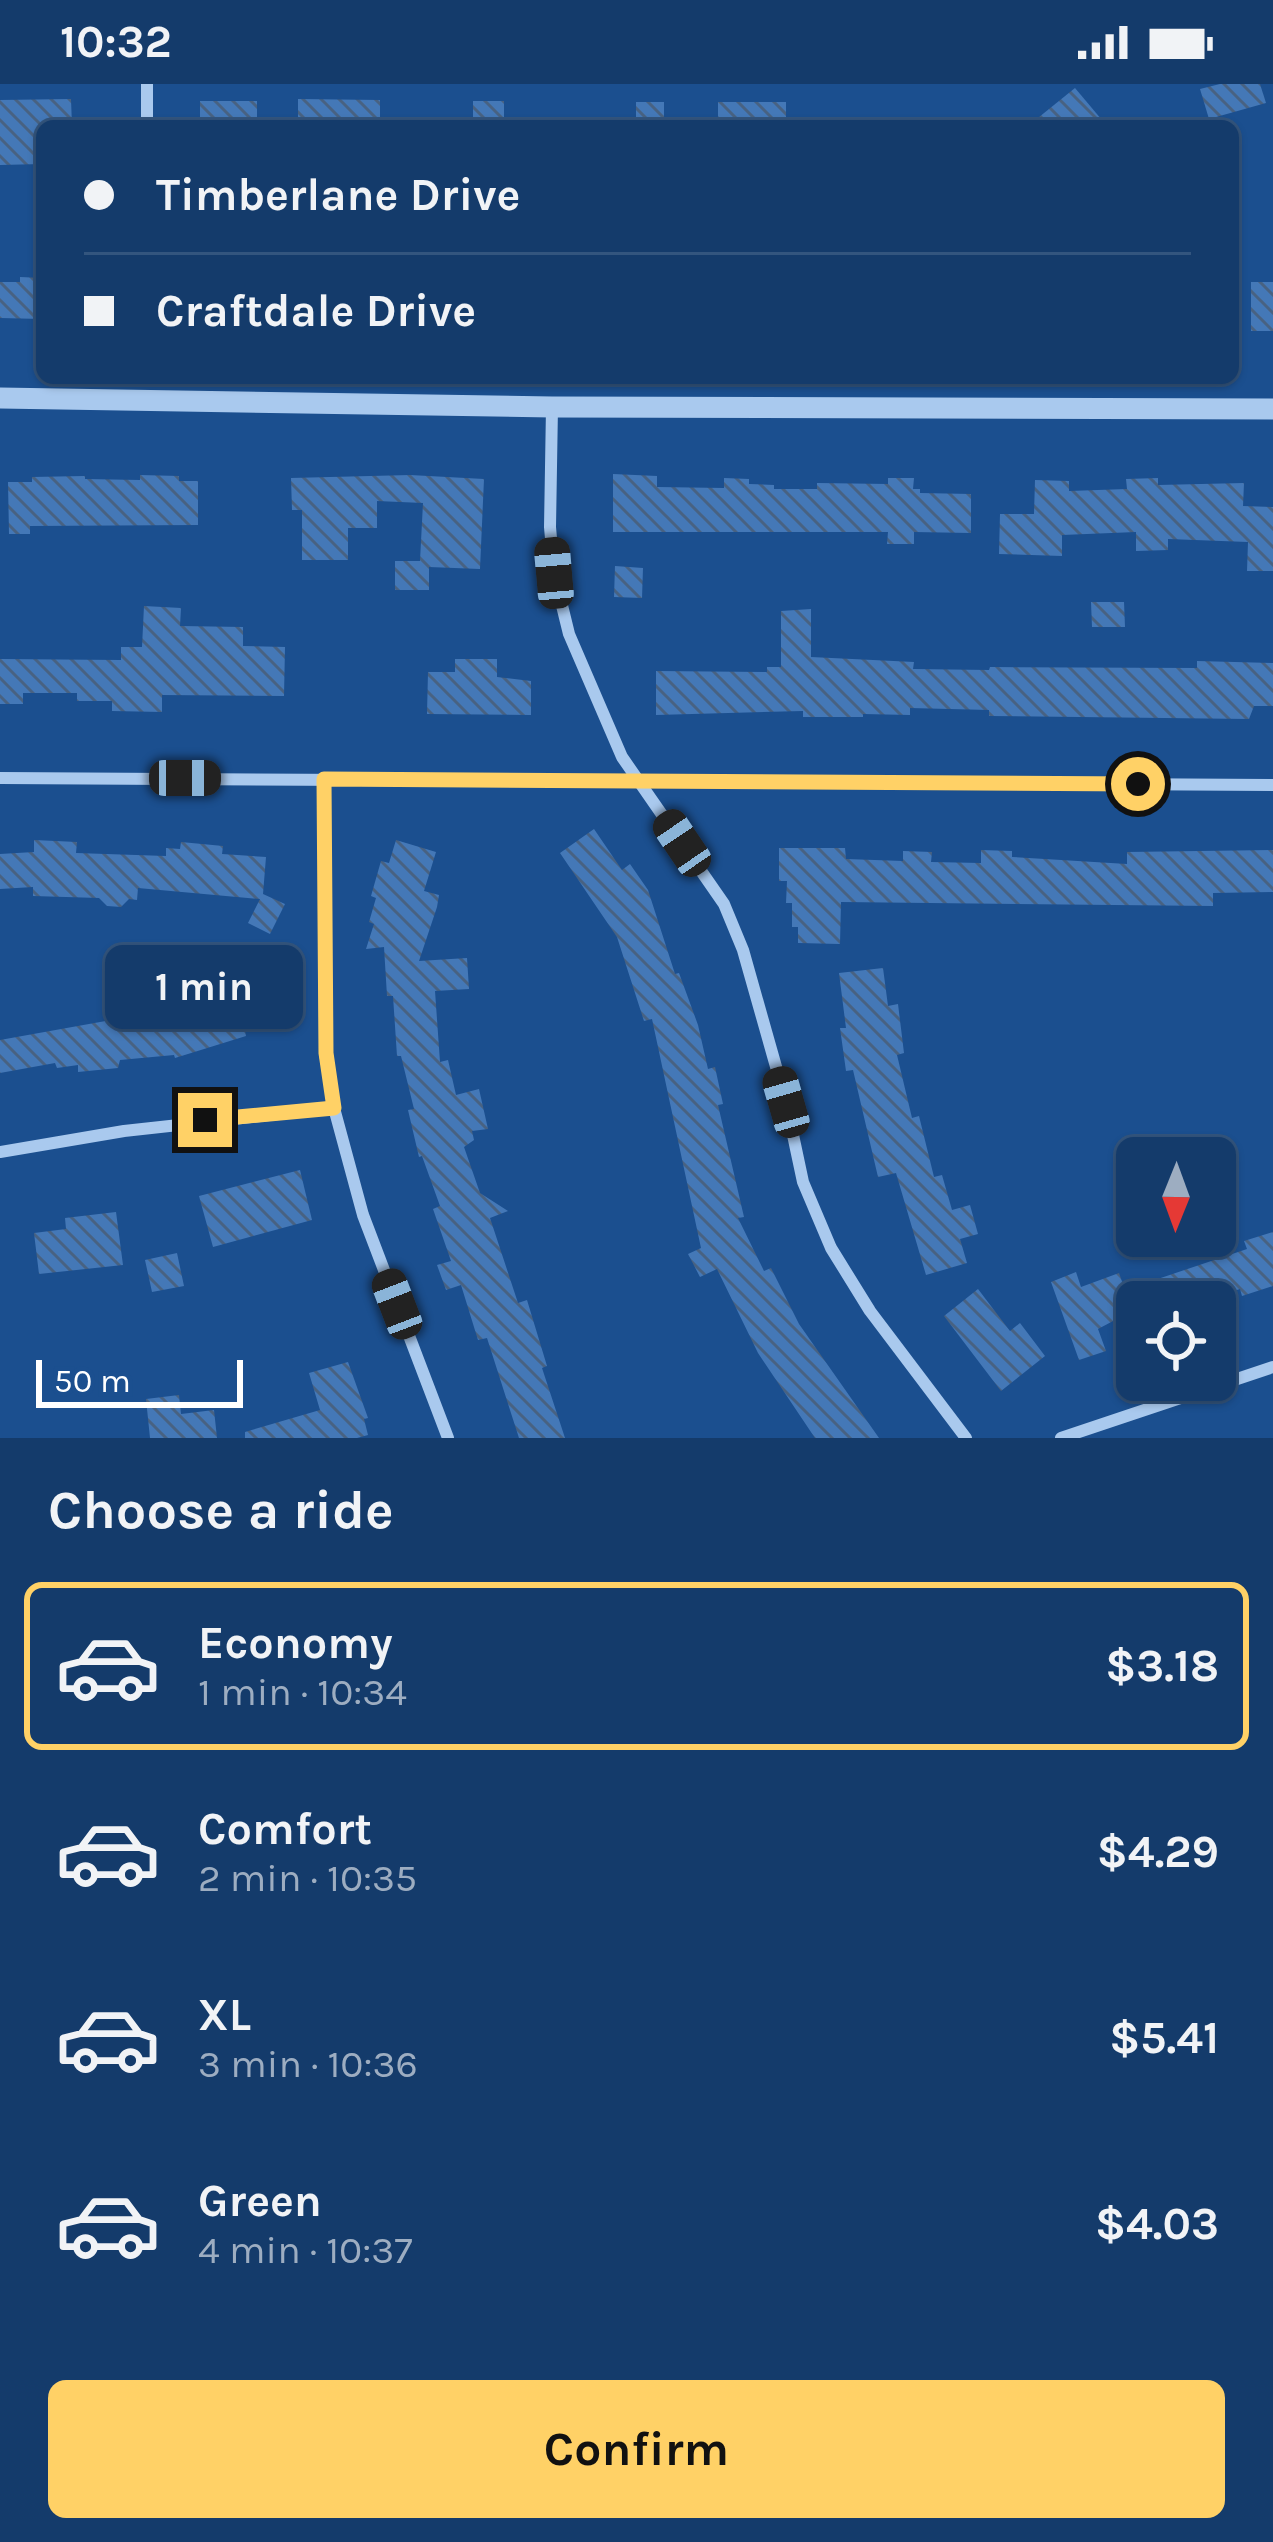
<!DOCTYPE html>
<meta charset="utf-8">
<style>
:root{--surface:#143b6b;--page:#1d4271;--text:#f1f3f6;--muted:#9dadc1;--line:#33557e;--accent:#ffd166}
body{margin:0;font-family:Karla,sans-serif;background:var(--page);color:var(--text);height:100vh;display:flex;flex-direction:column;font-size:45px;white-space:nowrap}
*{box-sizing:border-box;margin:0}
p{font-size:39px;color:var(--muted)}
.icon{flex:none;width:66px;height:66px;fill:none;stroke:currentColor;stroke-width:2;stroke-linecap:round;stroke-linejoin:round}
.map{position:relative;height:1354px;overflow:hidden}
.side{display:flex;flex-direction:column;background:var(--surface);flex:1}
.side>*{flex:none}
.top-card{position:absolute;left:36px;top:36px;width:1203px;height:264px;border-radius:18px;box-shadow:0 3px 9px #0004,0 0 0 3px var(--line);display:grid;align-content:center;height:264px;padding:0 48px;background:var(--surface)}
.needle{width:78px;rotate:181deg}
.fabs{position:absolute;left:1116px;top:1053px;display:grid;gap:24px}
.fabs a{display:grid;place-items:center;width:120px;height:120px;border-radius:18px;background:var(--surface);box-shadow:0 3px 9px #0004,0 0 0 3px var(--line);font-size:60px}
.scale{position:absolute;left:36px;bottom:30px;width:207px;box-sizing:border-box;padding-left:12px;border:6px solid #fff;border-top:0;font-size:33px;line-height:42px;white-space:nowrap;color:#fff;-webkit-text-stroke:9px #1b4f8f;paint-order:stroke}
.end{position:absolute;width:54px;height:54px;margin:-27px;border:15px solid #ffd166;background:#111;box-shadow:0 0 0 6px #111}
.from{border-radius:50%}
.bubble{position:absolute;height:84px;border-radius:18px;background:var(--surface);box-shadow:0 3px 9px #0004,0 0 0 3px var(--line);font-size:39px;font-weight:700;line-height:84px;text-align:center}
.car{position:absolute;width:36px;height:72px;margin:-36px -18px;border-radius:15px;box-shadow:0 0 9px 3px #0007;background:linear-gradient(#222 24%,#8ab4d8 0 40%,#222 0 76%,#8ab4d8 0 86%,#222 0)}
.top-card b{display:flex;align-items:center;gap:42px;height:114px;font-size:45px}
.top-card b+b{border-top:3px solid var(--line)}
.top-card i{width:30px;height:30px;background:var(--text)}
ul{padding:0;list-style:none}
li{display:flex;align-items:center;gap:36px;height:168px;margin:0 24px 18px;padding:0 24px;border:6px solid transparent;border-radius:18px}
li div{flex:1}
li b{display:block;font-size:45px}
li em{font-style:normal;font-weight:700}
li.on{border-color:var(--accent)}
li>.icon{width:108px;height:108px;stroke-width:1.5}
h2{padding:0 48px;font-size:54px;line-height:144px}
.primary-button{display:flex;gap:24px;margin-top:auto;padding:24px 48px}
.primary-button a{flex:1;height:138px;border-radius:18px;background:var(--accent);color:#111;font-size:48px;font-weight:700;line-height:138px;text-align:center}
.status{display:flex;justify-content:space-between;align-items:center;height:84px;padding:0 60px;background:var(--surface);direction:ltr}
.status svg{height:33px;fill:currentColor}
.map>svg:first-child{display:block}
.building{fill:url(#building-back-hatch)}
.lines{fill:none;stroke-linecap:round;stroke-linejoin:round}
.minor{stroke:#a9c9ee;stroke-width:12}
.tertiary{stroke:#a9c9ee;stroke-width:21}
.route{stroke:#ffd166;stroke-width:15}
</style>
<div class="status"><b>10:32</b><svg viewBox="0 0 49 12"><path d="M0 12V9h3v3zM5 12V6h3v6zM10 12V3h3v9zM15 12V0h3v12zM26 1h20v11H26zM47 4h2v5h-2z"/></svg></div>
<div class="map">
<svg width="1273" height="1354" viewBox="0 0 1273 1354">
<defs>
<pattern id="building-back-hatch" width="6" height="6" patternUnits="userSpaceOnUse" patternTransform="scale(3)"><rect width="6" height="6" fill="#4478b7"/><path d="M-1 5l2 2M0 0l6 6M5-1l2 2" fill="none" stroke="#486282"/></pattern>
</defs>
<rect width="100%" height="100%" fill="#1b4f8f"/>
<g class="building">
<polygon points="1220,0 1260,0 1266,19 1209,35 1200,5"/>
<polygon points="1075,4 1107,42 1028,42"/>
<polygon points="71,15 72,42 42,42 42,80 0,81 0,16"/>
<polygon points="298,15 380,16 380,42 298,42"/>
<rect x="200" y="17" width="57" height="25"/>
<rect x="473" y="17" width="31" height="25"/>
<rect x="636" y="18" width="28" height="24"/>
<rect x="718" y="18" width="68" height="24"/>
<polygon points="20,193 42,194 42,235 0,234 0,198 20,198"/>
<rect x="1251" y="198" width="22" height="49"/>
<polygon points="613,390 657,392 657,403 724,404 724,394 749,395 749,400 774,401 774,405 817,405 817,399 888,400 888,394 914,394 913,405 920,405 920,409 971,410 971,449 914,448 914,460 887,460 888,448 613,448"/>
<polygon points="140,391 179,392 179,397 198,397 198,441 30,442 30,450 9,450 8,398 32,398 32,393 85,392 85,395 140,396"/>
<polygon points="410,391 484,395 480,485 429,483 429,506 395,506 395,477 420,477 423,419 377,417 377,444 348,444 348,476 302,476 302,426 292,426 291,394"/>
<polygon points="1158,394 1158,401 1244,399 1243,422 1273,423 1273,487 1247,487 1248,458 1168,455 1168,466 1136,467 1136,448 1062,451 1062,472 999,470 1000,430 1034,430 1035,396 1069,397 1069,407 1127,405 1126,395"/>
<polygon points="615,482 643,484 642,514 614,513"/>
<polygon points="1091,518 1124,518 1125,543 1092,543"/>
<polygon points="144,522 181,524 180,542 243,543 243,562 285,563 284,612 162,611 162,628 112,627 112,617 77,617 77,609 23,609 23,620 0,620 0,575 121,576 121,563 142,563"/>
<polygon points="811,525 811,573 914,578 913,585 989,586 990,583 1197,584 1197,577 1273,579 1273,622 1254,622 1249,635 989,632 989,626 910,624 910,631 863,630 863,633 803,633 803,627 656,631 656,587 767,588 767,583 781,583 781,527"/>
<polygon points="455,575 497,575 497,593 531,597 531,631 427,630 428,588 455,588"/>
<polygon points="594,745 622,786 630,780 648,806 675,890 679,889 698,941 708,985 715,983 723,1020 718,1021 744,1133 738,1134 764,1187 771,1184 799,1240 879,1354 815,1354 758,1269 717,1185 700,1193 688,1170 701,1164 652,935 644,937 617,853 560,769"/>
<polygon points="34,756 77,758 76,769 166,772 166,764 180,765 181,758 223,762 222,770 266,773 263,810 285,820 270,850 248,839 260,815 138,804 137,816 129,815 121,823 107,822 99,814 33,812 33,803 0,805 0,770 34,768"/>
<polygon points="396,756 436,768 424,807 439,811 437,823 419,877 467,874 469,905 435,907 440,978 448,976 456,1011 479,1005 488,1045 472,1047 474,1056 464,1063 480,1109 508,1127 490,1134 518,1219 527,1216 547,1282 542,1284 565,1354 519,1354 487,1254 478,1256 461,1201 446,1206 437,1181 451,1177 433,1125 440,1122 422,1072 419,1073 408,1026 414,1025 401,972 397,972 393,912 387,912 384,863 366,865 374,840 369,838 376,814 371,812 381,777 389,779"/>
<polygon points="779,764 845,764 846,775 903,777 903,767 932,768 931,778 981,779 981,766 1012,767 1012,773 1127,780 1127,768 1273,766 1273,808 1213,809 1213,822 841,818 840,860 798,859 798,843 792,843 792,819 786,819 787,797 779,797"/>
<polygon points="255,869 263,892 241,899 233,877"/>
<polygon points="883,884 888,922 898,920 904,969 897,971 912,1034 919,1032 934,1093 942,1091 952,1126 970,1121 978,1150 960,1155 967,1179 926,1191 896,1089 878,1093 853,986 846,987 840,944 846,944 839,889"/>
<polygon points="254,903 266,940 245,947 246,952 175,974 174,971 120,976 118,984 78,988 78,981 57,984 55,979 0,989 0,956 139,931 140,940"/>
<polygon points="300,1086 312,1136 213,1163 199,1112"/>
<polygon points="116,1128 123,1181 39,1190 34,1149 66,1145 65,1134"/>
<polygon points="1273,1148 1273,1202 1242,1212 1240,1205 1199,1218 1129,1218 1132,1227 1098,1245 1106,1267 1079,1276 1051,1198 1076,1188 1081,1203 1119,1189 1125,1206 1247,1165 1244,1157"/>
<polygon points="177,1169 184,1202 152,1208 145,1176"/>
<polygon points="978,1205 1010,1247 1020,1239 1045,1272 1001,1307 944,1232"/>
<polygon points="348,1278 368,1334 364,1335 368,1351 357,1354 245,1354 245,1348 320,1326 309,1289"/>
<polygon points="179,1311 181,1330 214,1326 217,1354 150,1354 146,1315"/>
</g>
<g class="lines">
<g class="minor">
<polyline points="147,42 147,0"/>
<polyline points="552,323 550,443 554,489 569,550 622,673 724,820 743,866 786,1018 803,1098 831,1164 870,1227 966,1354"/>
<polyline points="0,694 1273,701"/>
<polyline points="324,695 325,969 334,1024 363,1131 448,1354"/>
<polyline points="0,1068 124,1047 334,1024"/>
<polyline points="1061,1354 1273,1283"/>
</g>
<polyline class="tertiary" points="0,314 552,323 1273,325"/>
</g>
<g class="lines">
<polyline class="route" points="205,1036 334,1024 326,969 324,695 1138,700"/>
</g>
</svg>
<div class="fabs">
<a><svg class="needle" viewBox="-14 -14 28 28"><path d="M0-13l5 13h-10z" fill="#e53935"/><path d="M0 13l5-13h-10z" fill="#9dadc1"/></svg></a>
<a><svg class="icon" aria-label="locate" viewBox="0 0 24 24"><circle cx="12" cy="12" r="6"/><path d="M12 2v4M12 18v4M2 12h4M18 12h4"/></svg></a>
</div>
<div class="scale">50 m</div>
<i class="end from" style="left:1138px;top:700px"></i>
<i class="end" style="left:205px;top:1036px"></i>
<div class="bubble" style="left:105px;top:861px;width:198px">1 min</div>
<i class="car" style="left:554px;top:489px;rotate:355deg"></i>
<i class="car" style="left:185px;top:694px;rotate:90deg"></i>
<i class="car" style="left:682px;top:759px;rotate:326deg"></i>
<i class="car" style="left:786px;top:1018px;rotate:344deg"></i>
<i class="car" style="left:397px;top:1220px;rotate:339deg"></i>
<div class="top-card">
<b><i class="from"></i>Timberlane Drive</b>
<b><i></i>Craftdale Drive</b>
</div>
</div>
<section class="side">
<h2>Choose a ride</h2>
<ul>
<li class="on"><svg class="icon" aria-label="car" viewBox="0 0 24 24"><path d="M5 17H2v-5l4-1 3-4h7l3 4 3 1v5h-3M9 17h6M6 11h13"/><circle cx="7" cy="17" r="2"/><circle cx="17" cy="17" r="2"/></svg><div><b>Economy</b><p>1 min · 10:34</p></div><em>$3.18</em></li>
<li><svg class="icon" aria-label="car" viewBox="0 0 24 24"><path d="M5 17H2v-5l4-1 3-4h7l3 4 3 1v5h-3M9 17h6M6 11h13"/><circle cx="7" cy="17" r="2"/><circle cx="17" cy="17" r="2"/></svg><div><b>Comfort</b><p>2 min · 10:35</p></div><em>$4.29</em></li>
<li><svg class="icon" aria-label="car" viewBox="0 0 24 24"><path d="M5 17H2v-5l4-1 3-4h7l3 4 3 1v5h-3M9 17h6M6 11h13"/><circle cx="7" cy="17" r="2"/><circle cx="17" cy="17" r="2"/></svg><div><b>XL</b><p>3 min · 10:36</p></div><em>$5.41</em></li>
<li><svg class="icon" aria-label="car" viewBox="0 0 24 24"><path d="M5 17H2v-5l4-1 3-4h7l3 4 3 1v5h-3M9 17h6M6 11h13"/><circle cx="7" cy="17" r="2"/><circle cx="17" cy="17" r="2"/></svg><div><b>Green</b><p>4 min · 10:37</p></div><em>$4.03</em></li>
</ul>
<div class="primary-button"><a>Confirm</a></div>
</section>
